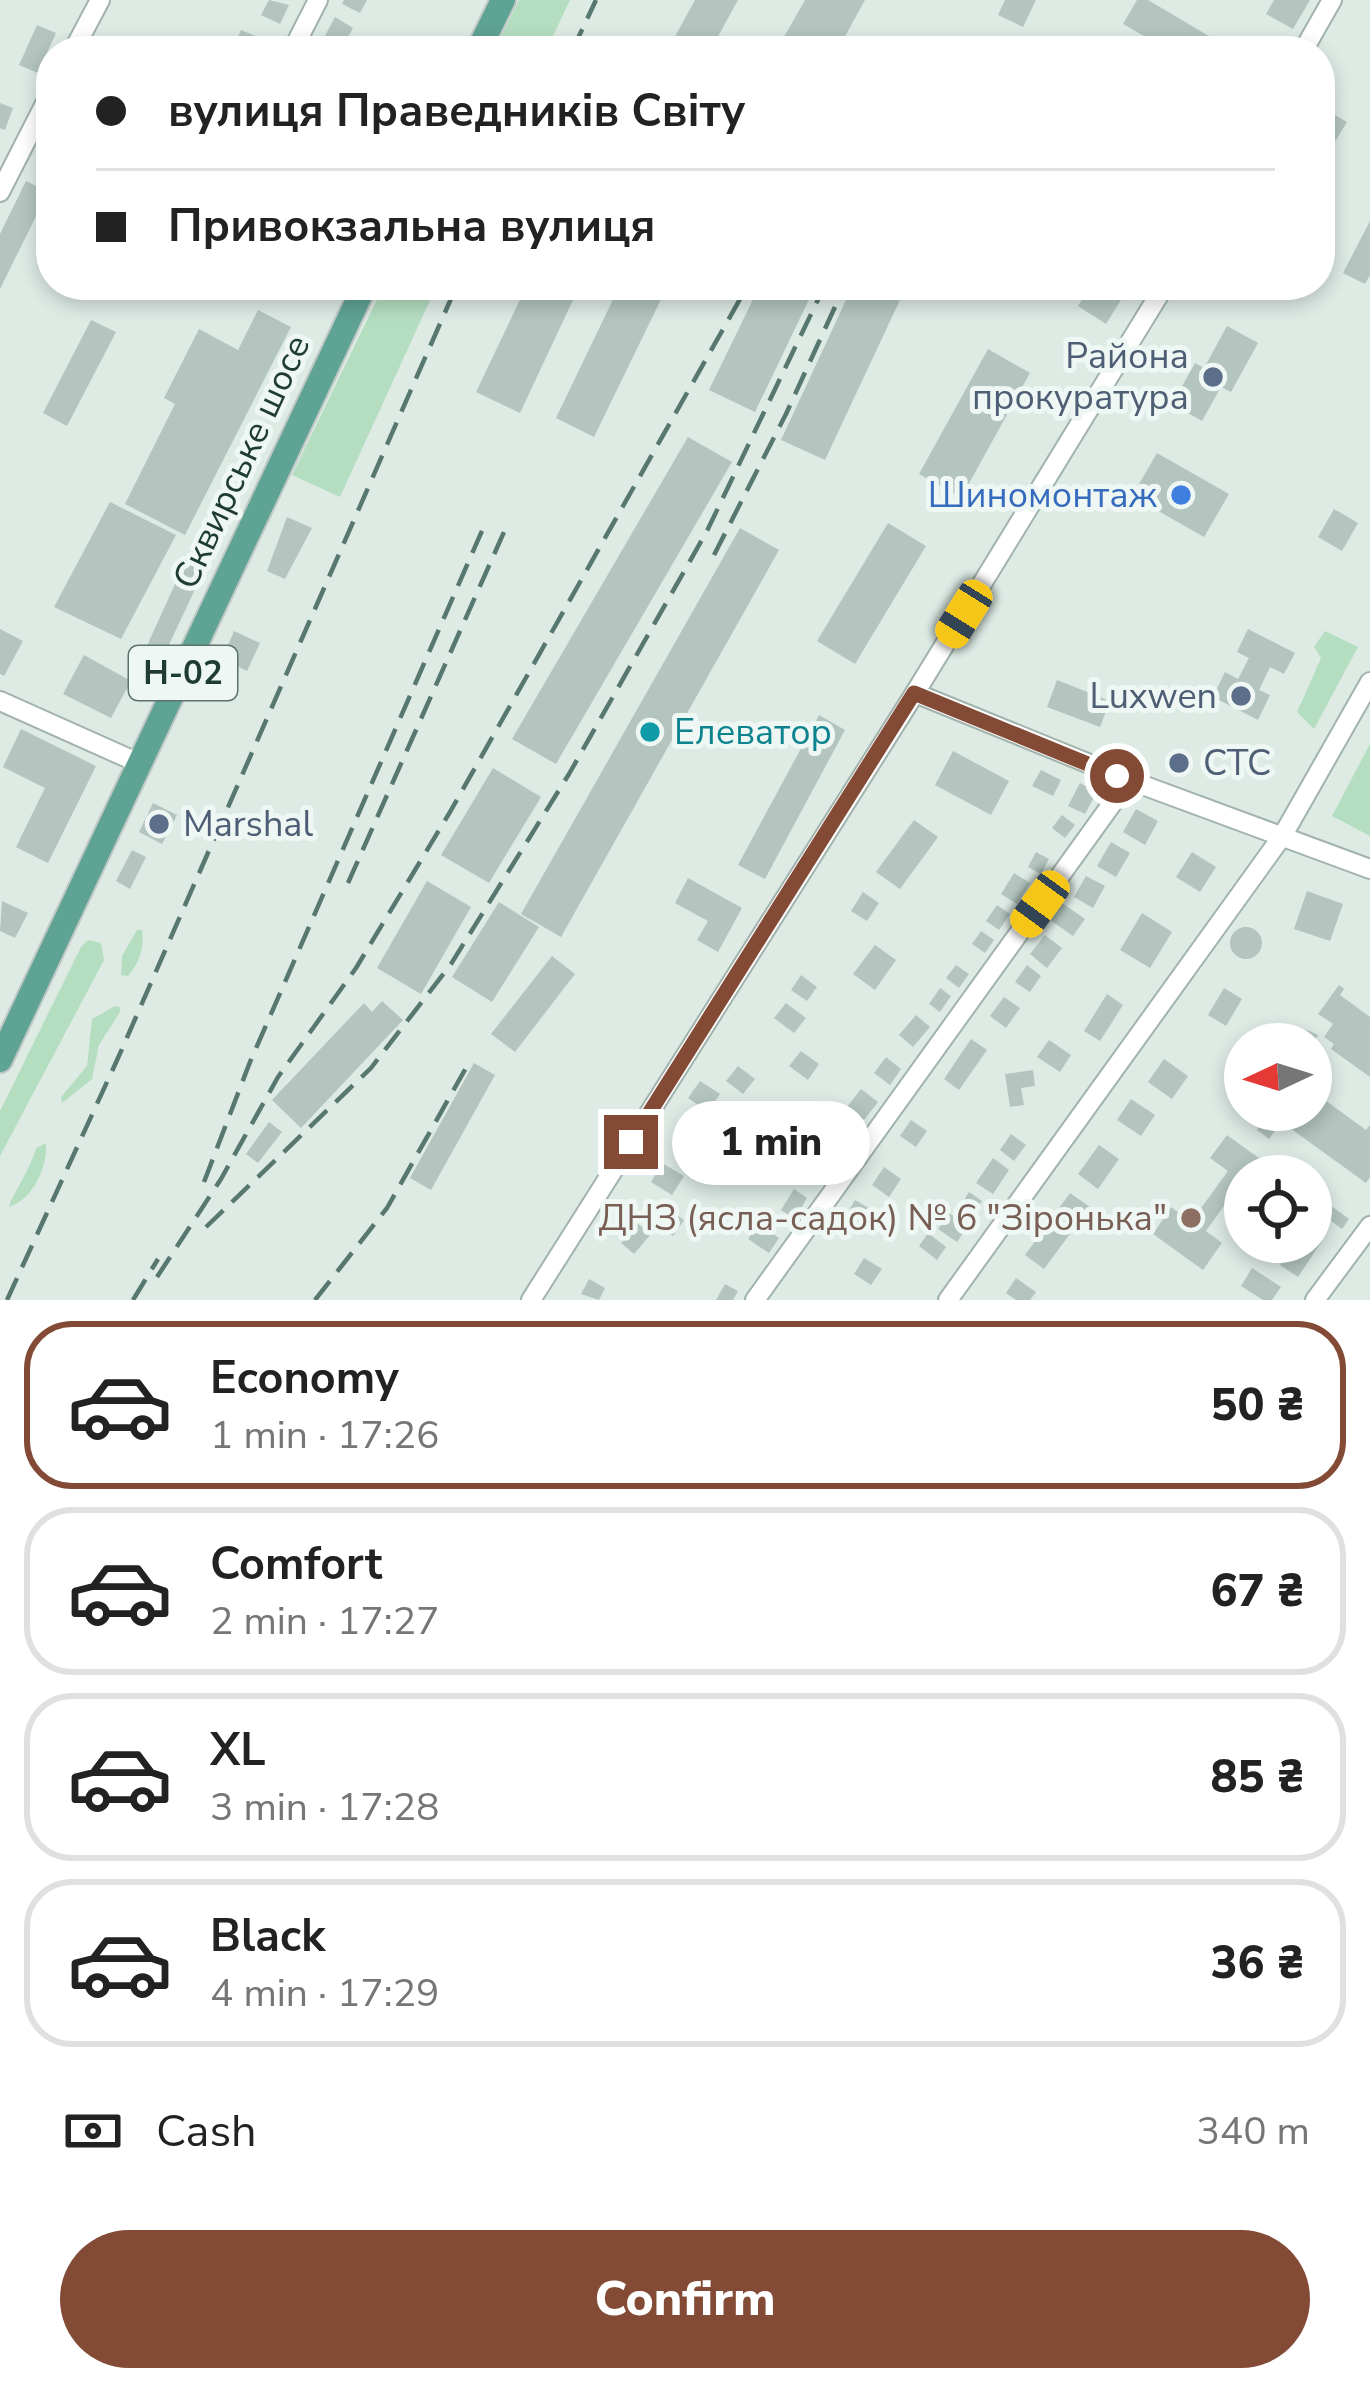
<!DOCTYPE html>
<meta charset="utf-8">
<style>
:root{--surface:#fff;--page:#f6f6f6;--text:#222;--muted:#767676;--line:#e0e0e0;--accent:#834a35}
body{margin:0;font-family:"Nunito Sans",sans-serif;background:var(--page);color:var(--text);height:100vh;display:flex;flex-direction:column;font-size:45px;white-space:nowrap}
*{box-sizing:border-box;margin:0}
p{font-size:39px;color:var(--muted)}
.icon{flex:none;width:66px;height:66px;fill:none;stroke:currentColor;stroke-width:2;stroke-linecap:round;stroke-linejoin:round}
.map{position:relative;height:1300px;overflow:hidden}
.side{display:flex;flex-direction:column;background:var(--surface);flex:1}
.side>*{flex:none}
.guide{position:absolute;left:36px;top:36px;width:1299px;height:264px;border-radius:48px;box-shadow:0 6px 18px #0003;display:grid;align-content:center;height:264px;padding:0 60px;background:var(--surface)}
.needle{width:78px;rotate:266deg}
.tools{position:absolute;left:1224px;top:1023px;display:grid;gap:24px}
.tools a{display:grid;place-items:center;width:108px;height:108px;border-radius:50%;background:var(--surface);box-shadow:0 6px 18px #0003;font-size:60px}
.end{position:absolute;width:54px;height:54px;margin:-27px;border:15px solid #834a35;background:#fff;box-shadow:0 0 0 6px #fff}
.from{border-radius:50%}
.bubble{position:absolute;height:84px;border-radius:42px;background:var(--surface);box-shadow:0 6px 18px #0003;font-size:39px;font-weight:800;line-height:84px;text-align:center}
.car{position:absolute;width:36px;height:72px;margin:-36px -18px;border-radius:15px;box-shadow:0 0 9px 3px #0007;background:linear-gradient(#f5c518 24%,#345 0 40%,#f5c518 0 76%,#345 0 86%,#f5c518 0)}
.guide b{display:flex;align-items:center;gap:42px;height:114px;font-size:45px}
.guide b+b{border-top:3px solid var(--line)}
.guide i{width:30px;height:30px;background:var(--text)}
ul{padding:21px 0 0;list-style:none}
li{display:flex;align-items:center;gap:36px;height:168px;margin:0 24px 18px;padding:0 36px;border:6px solid var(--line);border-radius:48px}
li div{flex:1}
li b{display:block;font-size:45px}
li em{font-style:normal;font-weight:800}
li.current{border-color:var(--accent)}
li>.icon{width:108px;height:108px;stroke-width:1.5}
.pay{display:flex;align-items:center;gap:30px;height:132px;padding:0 60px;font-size:45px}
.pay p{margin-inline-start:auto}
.primary-button{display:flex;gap:24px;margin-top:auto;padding:24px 60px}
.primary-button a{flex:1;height:138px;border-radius:72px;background:var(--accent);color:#fff;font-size:48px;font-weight:800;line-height:138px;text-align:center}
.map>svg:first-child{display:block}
.green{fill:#b5dec1}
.building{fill:#b3c5be}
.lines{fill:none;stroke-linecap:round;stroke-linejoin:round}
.minor-casing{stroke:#a1b3ac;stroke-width:22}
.major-casing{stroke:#c0c8c6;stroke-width:28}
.minor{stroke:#fff;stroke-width:18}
.major{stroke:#5fa394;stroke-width:24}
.rail{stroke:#587770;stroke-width:4.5;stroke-dasharray:24 12;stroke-linecap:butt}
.route{stroke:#834a35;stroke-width:15}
.service-dot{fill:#5c6f8a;stroke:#eef7f3;stroke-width:4.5}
.shop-dot{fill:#3f7fe0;stroke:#eef7f3;stroke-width:4.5}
.culture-dot{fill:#0f9aa8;stroke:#eef7f3;stroke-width:4.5}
.education-dot{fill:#8d6e63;stroke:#eef7f3;stroke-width:4.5}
.labels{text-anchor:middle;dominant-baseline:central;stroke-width:10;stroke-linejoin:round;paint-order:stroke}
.shield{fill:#eef7f3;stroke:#5c736d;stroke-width:3}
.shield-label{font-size:33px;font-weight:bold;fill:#1e3b34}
.service-label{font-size:36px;fill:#4e5e75;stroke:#eef7f3;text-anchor:end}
.street-label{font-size:36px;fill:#1e3b34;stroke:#eef7f3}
.shop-label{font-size:36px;fill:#366cbe;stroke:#eef7f3;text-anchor:end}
.culture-label{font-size:36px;fill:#0d838f;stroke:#eef7f3;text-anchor:start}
.education-label{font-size:36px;fill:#785e54;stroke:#eef7f3;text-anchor:end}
</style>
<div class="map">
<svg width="1370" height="1300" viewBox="0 0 1370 1300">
<rect width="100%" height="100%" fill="#deebe5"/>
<g class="green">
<polygon points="519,0 570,0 546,51 494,51"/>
<polygon points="384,285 437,285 340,497 292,475"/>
<polygon points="1325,631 1358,647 1314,729 1297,712 1321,658 1314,647"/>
<polygon points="1370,744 1370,836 1332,816"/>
<path d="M137 930H142C145 945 139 964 128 976L121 975 122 956Z"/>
<polygon points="88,940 101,943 104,960 0,1156 0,1111 81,947"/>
<polygon points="115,1006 120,1007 120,1012 99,1045 92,1079 62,1103 61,1097 87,1066 92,1019"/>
<path d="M46 1143C48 1167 33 1199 9 1207 10 1198 31 1169 36 1148Z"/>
</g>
<g class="building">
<polygon points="269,0 289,5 280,24 261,15"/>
<polygon points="344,0 367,0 360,13 342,4"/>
<polygon points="695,0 738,0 710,51 667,51"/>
<polygon points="805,0 865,0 837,51 776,51"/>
<polygon points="1005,0 1036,0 1023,27 998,15"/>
<polygon points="1137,0 1148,0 1214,39 1207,51 1170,51 1123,24"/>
<polygon points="1274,0 1310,0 1293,29 1266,14"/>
<polygon points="335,17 353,28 340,51 320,45"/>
<polygon points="37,25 56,33 38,73 19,65"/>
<polygon points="241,30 267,41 262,51 233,48"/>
<polygon points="1253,37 1277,51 1245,51"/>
<polygon points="0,103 13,108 5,130 0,128"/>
<polygon points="1323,108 1347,122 1320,166 1320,112"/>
<polygon points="26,181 48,192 0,289 0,234"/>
<polygon points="1370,221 1370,275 1365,284 1343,273"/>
<polygon points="527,285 580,285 520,413 476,392"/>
<polygon points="620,285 668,285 594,437 556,418"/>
<polygon points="760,285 805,285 814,289 755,412 709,390"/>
<polygon points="853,285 907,285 825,460 781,440"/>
<polygon points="1091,285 1129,287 1106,324 1078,306"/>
<polygon points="258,310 291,327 185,535 125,504 175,404 164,398 199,329 238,350"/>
<polygon points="91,320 116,332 67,426 43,413"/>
<polygon points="1227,326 1258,343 1231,392 1221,387 1202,421 1172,404 1195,363 1204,368"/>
<polygon points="988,349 1030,373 961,498 919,474"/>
<polygon points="688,437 732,462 556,764 512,739"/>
<polygon points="1157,453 1229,494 1204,537 1132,496"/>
<polygon points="110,502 176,535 121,639 54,607"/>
<polygon points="1334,509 1358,523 1342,551 1318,537"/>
<polygon points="287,517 312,528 285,579 267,571"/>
<polygon points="888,523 926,546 855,664 817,641"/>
<polygon points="740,528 779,550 561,937 521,914"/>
<polygon points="194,542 213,551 159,666 141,659"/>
<polygon points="0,629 23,641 4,676 0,674"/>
<polygon points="1248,629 1295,653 1284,674 1270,667 1259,690 1270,695 1258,720 1213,697 1225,672 1238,679 1249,658 1237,652"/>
<polygon points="234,631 260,643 247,671 222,659"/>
<polygon points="84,655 131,681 111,718 63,694"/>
<polygon points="1057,680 1110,701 1100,727 1047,707"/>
<polygon points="819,715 845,730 765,879 738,865"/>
<polygon points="21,729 96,766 48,863 16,847 45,788 3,767"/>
<polygon points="953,751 1009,781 991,815 935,785"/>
<polygon points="493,768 541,797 489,883 441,855"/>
<polygon points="1041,770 1061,780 1053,796 1032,786"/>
<polygon points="1080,783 1097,792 1085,814 1068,806"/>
<polygon points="153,803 177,815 162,844 139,832"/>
<polygon points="1136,809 1158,821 1145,845 1123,832"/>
<polygon points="1062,815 1075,825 1065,838 1052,828"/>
<polygon points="914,820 938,837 900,889 876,872"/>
<polygon points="1111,842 1130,853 1116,877 1097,866"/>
<polygon points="132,850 146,857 130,889 116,881"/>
<polygon points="1036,852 1049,859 1041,874 1028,867"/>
<polygon points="1192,852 1216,867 1200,892 1176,877"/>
<polygon points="1014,873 1030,883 1017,904 1001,894"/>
<polygon points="1086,876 1105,886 1093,908 1074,897"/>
<polygon points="688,878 742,908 718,952 697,940 708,921 675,903"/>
<polygon points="427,881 471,907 421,994 377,968"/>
<polygon points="1307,891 1343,904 1330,941 1294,929"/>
<polygon points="863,892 879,903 867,921 851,911"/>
<polygon points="2,901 28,913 15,938 0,931"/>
<polygon points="499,902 539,927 492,1002 452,977"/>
<polygon points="1062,903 1085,919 1073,936 1050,920"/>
<polygon points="997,905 1010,914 999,930 986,921"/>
<polygon points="1142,913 1172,932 1150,968 1120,950"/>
<circle cx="1246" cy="943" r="16"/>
<polygon points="981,931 994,940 985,953 972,944"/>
<polygon points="1045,935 1062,948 1047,968 1030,954"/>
<polygon points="875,945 896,960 875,990 853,974"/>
<polygon points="552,956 575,974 515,1052 491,1034"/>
<polygon points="956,965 969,974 959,988 946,978"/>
<polygon points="1027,965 1041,976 1030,992 1015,982"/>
<polygon points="801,975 817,987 807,1001 791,990"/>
<polygon points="1339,985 1344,989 1340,995 1370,1017 1370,1077 1331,1049 1334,1044 1324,1037 1333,1024 1318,1014"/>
<polygon points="940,988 951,996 940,1012 929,1004"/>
<polygon points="1224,988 1242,999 1226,1026 1208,1015"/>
<polygon points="1107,994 1123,1005 1100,1041 1084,1031"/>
<polygon points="1004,997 1020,1008 1006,1028 990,1016"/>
<polygon points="382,1001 403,1020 301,1128 272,1100 364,1003 372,1012"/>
<polygon points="786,1003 806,1018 794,1033 774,1018"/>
<polygon points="916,1015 930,1027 913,1047 899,1035"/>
<polygon points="1307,1030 1318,1035 1313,1044 1288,1044 1293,1035 1302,1039"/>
<polygon points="971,1039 987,1050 959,1090 944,1079"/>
<polygon points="1049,1040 1071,1055 1060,1072 1037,1057"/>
<polygon points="801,1051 819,1064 808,1080 789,1066"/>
<polygon points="886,1057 901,1069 890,1085 874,1073"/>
<polygon points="1164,1059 1188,1076 1172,1099 1148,1082"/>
<polygon points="474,1063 495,1075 431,1190 410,1178"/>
<polygon points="738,1066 755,1079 743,1094 726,1081"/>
<polygon points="1235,1067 1245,1074 1245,1093 1226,1080"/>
<polygon points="1033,1070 1035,1086 1021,1088 1024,1105 1010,1107 1005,1074"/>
<polygon points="700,1081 720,1094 708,1112 688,1098"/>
<polygon points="861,1089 878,1102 864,1120 847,1107"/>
<polygon points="1311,1090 1366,1130 1370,1125 1370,1177 1366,1183 1283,1123 1292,1110 1311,1110"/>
<polygon points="1131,1099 1155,1115 1141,1136 1117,1120"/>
<polygon points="911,1120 927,1131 916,1147 900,1136"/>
<polygon points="269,1122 282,1132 258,1163 246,1154"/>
<polygon points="1262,1122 1275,1131 1269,1139 1257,1130"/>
<polygon points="687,1123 702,1131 689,1152 675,1144"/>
<polygon points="839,1123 854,1135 837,1157 822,1144"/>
<polygon points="1011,1134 1026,1145 1014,1161 1000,1150"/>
<polygon points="1227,1135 1274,1169 1270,1176 1245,1176 1245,1185 1241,1182 1206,1231 1222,1243 1203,1270 1153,1234 1171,1207 1191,1222 1228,1171 1210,1158"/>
<polygon points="1099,1145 1119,1159 1098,1189 1078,1174"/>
<polygon points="993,1158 1009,1170 993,1194 976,1183"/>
<polygon points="662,1163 684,1176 672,1195 651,1182"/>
<polygon points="884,1167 901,1179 889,1197 872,1185"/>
<polygon points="794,1189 807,1198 795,1219 781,1210"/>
<polygon points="1311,1191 1349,1219 1342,1229 1311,1206"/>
<polygon points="969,1192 982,1201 974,1214 961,1205"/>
<polygon points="1070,1193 1090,1207 1044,1269 1025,1255"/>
<polygon points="855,1200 870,1209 860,1226 845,1217"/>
<polygon points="668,1209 684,1220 673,1236 657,1226"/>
<polygon points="949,1213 968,1226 957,1242 938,1229"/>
<polygon points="637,1223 651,1234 634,1254 621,1243"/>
<polygon points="758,1224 779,1238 769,1253 748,1239"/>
<polygon points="928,1233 946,1247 937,1260 919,1246"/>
<polygon points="1311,1234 1322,1241 1298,1277 1280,1265 1295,1242 1311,1242"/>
<polygon points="864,1258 882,1269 871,1285 854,1274"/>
<polygon points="1252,1268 1281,1287 1272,1300 1263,1300 1241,1286"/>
<polygon points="1016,1278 1036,1292 1030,1300 1016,1300 1006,1293"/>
<polygon points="589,1279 605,1288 599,1300 581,1294"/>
<polygon points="725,1284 738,1291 733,1300 716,1300"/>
</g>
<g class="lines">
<defs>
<g id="minor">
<polyline points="73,51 100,0"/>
<polyline points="292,51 318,0"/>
<polyline points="1303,51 1332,0"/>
<polyline points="0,192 51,92"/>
<polyline points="915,693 1129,780 1370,869"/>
<polyline points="0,701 141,764"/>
<polyline points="531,1300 915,693 1165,285"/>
<polyline points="755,1300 1129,780"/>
<polyline points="948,1300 1283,835 1370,682"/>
<polyline points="1315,1300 1370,1226"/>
</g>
<g id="major">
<polyline points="478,51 503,0"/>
<polyline points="0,1060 365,285"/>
</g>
</defs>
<use href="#minor" class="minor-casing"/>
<use href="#major" class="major-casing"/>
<use href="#minor" class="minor"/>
<use href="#major" class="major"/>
<g class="rail">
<polyline points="572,51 596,0"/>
<polyline points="714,555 786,414 845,285"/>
<polyline points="348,883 504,532"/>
<polyline points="204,1182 250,1062 485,524"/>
<polyline points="206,1227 371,1068 451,964 569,774 707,531 825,285"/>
<polyline points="157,1277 221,1179 278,1077 356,968 450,812 748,285"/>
<polyline points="7,1300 118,1058 457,285"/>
<polyline points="133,1300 158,1259"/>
<polyline points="315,1300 387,1208 471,1059"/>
</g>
</g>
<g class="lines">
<polyline class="route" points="631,1142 914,693 1117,776"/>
</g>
<g class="service-dot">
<circle cx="1213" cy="377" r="12"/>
<circle cx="1241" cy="696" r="12"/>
<circle cx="1179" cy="763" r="12"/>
<circle cx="159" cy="824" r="12"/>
</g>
<circle class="shop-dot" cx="1181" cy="495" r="12"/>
<circle class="culture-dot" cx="650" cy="732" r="12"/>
<circle class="education-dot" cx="1191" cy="1218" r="12"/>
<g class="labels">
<rect class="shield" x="129" y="646" width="108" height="54" rx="9"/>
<g class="shield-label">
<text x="183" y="673">Н-02</text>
</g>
<g class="service-label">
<text x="1189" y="356">Района<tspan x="1189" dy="41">прокуратура</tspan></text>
<text x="1217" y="696">Luxwen</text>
<text x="1203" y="763" text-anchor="start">СТС</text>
<text x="183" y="824" text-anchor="start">Marshal</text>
</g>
<g class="street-label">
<text transform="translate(242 462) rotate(-65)">Сквирське шосе</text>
</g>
<g class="shop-label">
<text x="1157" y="495">Шиномонтаж</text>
</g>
<g class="culture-label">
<text x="674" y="732">Елеватор</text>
</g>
<g class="education-label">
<text x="1167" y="1218">ДНЗ (ясла-садок) № 6 "Зіронька"</text>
</g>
</g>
</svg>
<div class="tools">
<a><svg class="needle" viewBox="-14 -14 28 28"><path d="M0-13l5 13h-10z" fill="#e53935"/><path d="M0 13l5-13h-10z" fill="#767676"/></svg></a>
<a><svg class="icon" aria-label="locate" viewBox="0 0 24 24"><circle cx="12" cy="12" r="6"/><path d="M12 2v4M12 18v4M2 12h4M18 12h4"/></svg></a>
</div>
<i class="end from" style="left:1117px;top:776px"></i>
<i class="end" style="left:631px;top:1142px"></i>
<div class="bubble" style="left:672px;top:1101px;width:198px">1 min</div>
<i class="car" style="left:964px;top:614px;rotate:212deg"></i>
<i class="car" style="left:1040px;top:904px;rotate:216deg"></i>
<div class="guide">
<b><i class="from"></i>вулиця Праведників Світу</b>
<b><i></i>Привокзальна вулиця</b>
</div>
</div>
<section class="side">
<ul>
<li class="current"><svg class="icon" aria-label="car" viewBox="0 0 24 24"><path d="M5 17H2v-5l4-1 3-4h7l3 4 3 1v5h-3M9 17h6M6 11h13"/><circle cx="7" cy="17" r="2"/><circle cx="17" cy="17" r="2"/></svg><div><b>Economy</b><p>1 min · 17:26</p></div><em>50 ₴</em></li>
<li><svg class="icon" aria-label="car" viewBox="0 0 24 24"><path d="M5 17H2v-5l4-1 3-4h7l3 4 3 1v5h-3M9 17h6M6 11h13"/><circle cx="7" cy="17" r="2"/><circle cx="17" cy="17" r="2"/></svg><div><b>Comfort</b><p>2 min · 17:27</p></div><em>67 ₴</em></li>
<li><svg class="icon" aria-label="car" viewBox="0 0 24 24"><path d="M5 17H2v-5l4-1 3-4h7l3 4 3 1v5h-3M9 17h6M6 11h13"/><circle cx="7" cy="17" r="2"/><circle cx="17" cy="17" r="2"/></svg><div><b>XL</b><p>3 min · 17:28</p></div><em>85 ₴</em></li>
<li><svg class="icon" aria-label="car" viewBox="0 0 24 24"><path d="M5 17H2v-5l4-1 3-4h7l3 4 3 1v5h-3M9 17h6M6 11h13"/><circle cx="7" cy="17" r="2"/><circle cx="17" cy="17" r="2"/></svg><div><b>Black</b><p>4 min · 17:29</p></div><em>36 ₴</em></li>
</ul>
<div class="pay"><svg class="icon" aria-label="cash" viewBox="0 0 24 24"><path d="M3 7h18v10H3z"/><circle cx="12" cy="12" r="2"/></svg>Cash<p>340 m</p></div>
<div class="primary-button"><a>Confirm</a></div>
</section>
